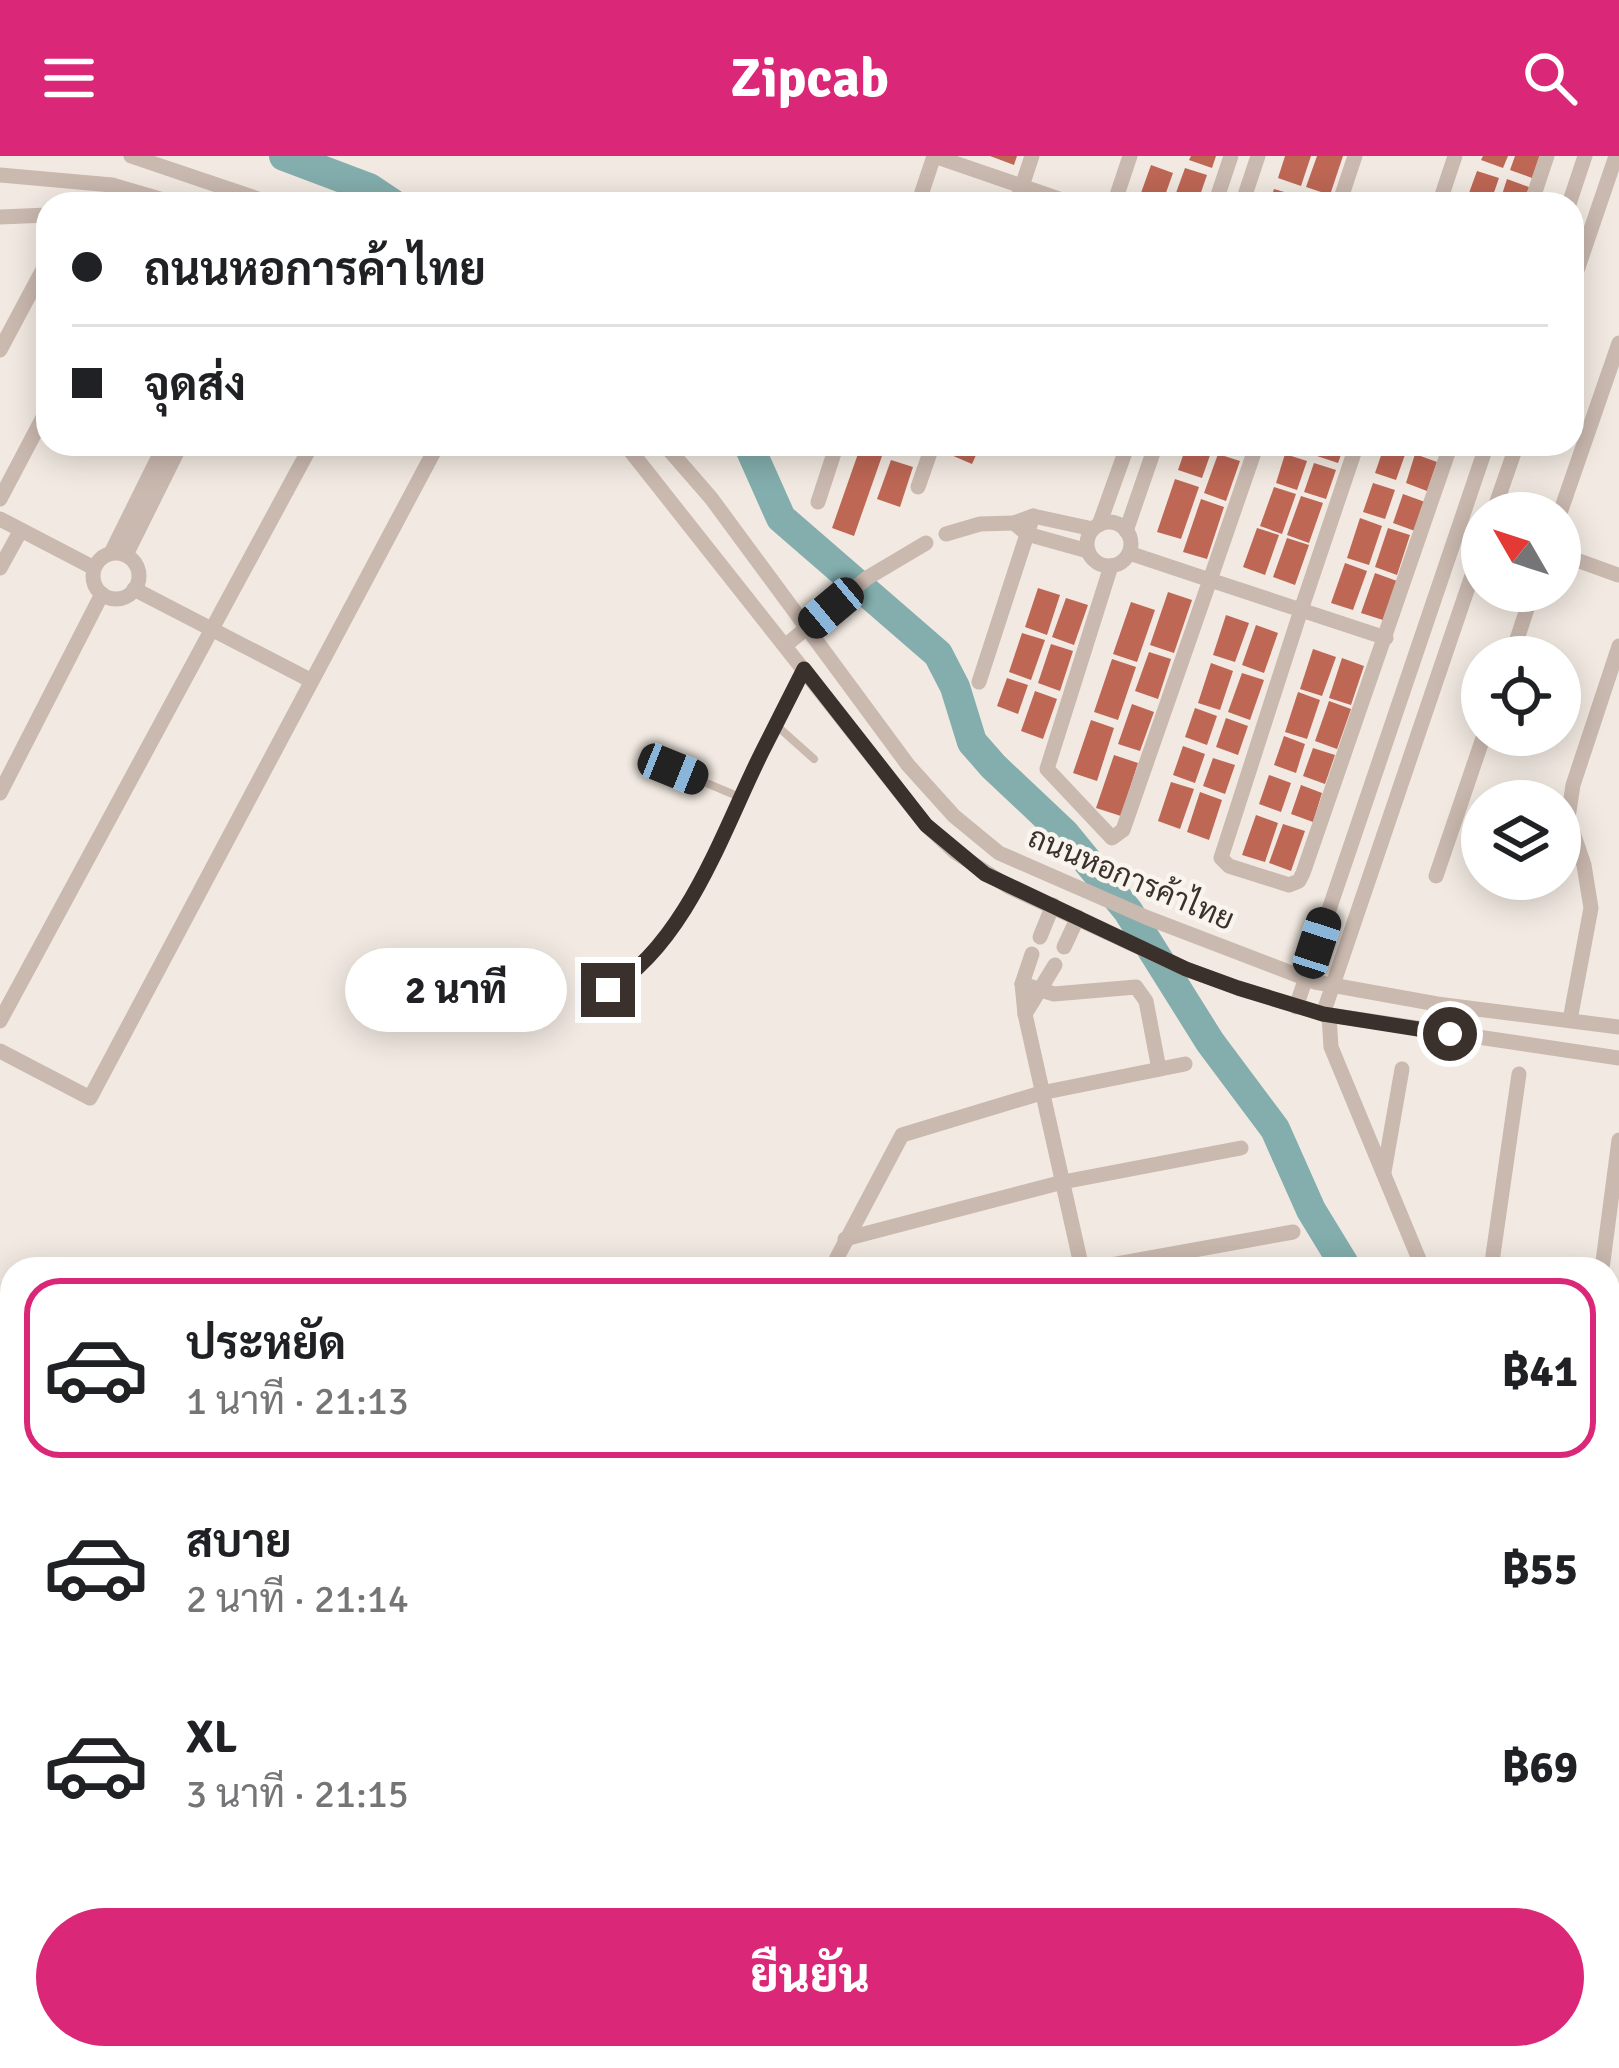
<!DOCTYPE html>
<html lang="th">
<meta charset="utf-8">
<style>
:root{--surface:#fff;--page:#f2f2f2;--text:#202124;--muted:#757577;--line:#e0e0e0;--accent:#db2777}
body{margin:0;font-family:Signika,Sarabun,sans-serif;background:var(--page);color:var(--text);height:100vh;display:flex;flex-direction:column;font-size:45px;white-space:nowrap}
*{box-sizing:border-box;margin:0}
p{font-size:39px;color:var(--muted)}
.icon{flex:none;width:66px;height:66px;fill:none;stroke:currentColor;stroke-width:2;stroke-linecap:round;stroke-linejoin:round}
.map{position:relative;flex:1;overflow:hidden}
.details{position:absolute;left:0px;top:1101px;width:1620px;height:813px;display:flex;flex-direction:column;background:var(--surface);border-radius:36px 36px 0 0;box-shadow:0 6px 30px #0003}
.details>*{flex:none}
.banner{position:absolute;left:36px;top:36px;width:1548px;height:264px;border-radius:36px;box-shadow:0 6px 30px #0003;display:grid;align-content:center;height:264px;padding:0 36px;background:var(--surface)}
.needle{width:78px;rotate:309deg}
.tools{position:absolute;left:1461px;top:336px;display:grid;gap:24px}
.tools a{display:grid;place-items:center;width:120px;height:120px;border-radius:50%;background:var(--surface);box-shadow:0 6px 30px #0003;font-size:60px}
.end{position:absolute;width:54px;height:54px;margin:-27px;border:15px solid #3a302c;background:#fff;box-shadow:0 0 0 6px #fff}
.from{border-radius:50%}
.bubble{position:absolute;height:84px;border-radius:42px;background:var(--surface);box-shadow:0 6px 30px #0003;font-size:39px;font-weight:800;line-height:84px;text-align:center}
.car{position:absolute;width:36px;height:72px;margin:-36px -18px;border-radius:15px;box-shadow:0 0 9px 3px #0007;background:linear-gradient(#222 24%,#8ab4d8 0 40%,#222 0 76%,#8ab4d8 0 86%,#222 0)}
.banner b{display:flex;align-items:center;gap:42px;height:114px;font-size:45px}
.banner b+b{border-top:3px solid var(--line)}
.banner i{width:30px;height:30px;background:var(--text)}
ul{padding:21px 0 0;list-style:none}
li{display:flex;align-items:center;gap:36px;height:180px;margin:0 24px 18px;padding:0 12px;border:6px solid transparent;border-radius:36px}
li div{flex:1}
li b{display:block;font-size:45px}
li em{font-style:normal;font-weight:800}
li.active{border-color:var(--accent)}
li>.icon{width:108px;height:108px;stroke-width:1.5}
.cta{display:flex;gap:24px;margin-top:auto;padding:24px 36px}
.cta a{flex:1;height:138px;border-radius:72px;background:var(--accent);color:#fff;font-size:48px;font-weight:800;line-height:138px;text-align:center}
header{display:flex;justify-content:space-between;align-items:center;height:156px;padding:0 36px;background:var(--accent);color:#fff;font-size:54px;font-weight:800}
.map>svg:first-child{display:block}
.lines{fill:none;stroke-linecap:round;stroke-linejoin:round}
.river{stroke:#83aead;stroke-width:30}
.building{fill:#be6755}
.lane{stroke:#cab9af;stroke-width:8}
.street{stroke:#cab9af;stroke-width:15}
.route{stroke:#3a302c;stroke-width:15}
.labels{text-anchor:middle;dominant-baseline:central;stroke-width:9;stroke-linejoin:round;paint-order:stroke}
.street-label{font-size:30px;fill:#3a302c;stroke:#faf4ef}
</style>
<header><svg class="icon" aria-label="menu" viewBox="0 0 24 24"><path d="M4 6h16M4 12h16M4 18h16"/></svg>Zipcab<svg class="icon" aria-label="search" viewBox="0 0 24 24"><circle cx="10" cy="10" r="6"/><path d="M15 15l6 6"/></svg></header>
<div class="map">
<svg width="1619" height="1912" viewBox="0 0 1619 1912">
<rect width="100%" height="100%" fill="#f2eae2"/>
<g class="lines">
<g class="river">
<polyline points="284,0 369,32 393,48"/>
<polyline points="748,288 781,362 938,498 955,531 972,586 993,610 1065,678 1128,755 1210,886 1275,973 1311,1054 1347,1113"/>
<polyline points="1608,1267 1619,1270"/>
</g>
</g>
<g class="building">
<polygon points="990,0 1017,0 1014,9"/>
<polygon points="1191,0 1216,0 1212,12 1189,4"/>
<polygon points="1285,0 1311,0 1301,30 1278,22"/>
<polygon points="1317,0 1343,0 1330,39 1306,31"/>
<polygon points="1483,0 1508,0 1503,12 1481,4"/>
<polygon points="1515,0 1540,0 1532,22 1510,14"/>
<polygon points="1151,9 1173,17 1162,48 1137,48"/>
<polygon points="1185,12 1207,19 1197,48 1172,48"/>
<polygon points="1477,15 1499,22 1490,48 1465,48"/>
<polygon points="1507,23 1529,31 1523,48 1499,48"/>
<polygon points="1274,33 1298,40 1295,48 1269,48"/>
<polygon points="889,288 919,288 915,298"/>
<polygon points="956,288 981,288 972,308 951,299"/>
<polygon points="1187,288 1214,288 1202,322 1178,314"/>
<polygon points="1222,288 1246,288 1242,300 1220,292"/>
<polygon points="1321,288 1345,288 1338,307 1317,300"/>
<polygon points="1385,288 1406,296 1396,324 1375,317"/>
<polygon points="1420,288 1445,288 1441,300 1419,292"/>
<polygon points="860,292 882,300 854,380 832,372"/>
<polygon points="1218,298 1240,305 1226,345 1204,337"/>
<polygon points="1285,298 1307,305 1297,334 1276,327"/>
<polygon points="1415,298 1437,306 1427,335 1406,327"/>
<polygon points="891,304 913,311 900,351 877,343"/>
<polygon points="1314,307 1336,314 1326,343 1304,336"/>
<polygon points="1175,323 1199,331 1181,383 1157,376"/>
<polygon points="1373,327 1395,334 1385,363 1363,356"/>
<polygon points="1274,331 1296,338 1282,378 1260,370"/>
<polygon points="1403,338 1425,346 1415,375 1393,367"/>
<polygon points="1301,340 1323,347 1309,387 1287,379"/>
<polygon points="1201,343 1224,351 1207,403 1183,396"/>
<polygon points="1360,362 1382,370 1369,409 1347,402"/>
<polygon points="1257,372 1279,379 1265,419 1243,411"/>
<polygon points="1388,372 1410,379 1397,419 1375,411"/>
<polygon points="1287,382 1309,389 1295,429 1273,421"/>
<polygon points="1345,407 1367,415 1353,454 1331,447"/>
<polygon points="1375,417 1397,425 1383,464 1361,457"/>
<polygon points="1038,432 1060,439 1047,479 1025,471"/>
<polygon points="1168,436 1192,444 1174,497 1150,489"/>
<polygon points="1066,442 1088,449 1074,489 1052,481"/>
<polygon points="1131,446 1155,454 1137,506 1113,498"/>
<polygon points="1226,459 1249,467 1235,506 1213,499"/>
<polygon points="1256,469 1278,477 1264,517 1242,509"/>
<polygon points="1022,477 1045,484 1031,524 1009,516"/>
<polygon points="1051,488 1073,495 1060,535 1038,527"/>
<polygon points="1313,493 1336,501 1322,540 1300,533"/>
<polygon points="1149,496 1171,503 1158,543 1135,535"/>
<polygon points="1342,502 1364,510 1351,549 1329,542"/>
<polygon points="1112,503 1136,511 1118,564 1094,556"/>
<polygon points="1211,507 1233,515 1220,554 1198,547"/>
<polygon points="1242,517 1264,524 1250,564 1228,556"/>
<polygon points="1007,522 1028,529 1018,558 997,550"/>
<polygon points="1035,535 1057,543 1043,583 1021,575"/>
<polygon points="1298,536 1320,544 1307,583 1285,576"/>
<polygon points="1329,545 1351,553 1337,593 1315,585"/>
<polygon points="1132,548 1154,556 1140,595 1118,588"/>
<polygon points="1195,552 1217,560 1207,589 1185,581"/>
<polygon points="1226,562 1248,570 1238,599 1216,591"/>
<polygon points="1091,564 1114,572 1097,625 1073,617"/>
<polygon points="1284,580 1305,588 1296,617 1274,609"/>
<polygon points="1183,590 1205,598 1195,627 1173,619"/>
<polygon points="1313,592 1335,599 1325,628 1303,620"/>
<polygon points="1114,599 1138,607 1121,660 1096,652"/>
<polygon points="1213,602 1235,609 1225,638 1203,630"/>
<polygon points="1269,619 1291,627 1281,656 1259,648"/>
<polygon points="1171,626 1194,633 1180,673 1158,665"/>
<polygon points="1301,629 1322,637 1313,666 1291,658"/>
<polygon points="1200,636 1222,644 1209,684 1187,676"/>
<polygon points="1256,659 1278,667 1265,706 1242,699"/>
<polygon points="1283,668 1305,675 1291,715 1269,707"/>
</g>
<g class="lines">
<g class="lane">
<polyline points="777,570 814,603"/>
<polyline points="673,613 742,642"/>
<path d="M608 834C686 788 723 675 762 597 775 569 790 542 803 514"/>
<polyline points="0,1401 12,1368"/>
<polyline points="11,1875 12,1875"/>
<polyline points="206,1902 259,1909 268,1902"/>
<polyline points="1469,1902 1469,1912"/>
<polyline points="1202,1912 1208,1902"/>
</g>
<g class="street">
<polyline points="131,0 273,48"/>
<polyline points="934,0 1074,48"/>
<polyline points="0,19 112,29 177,48"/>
<polyline points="918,48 934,0"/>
<polyline points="1016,48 1032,0"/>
<polyline points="1114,48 1130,0"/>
<polyline points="1215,48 1231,0"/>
<polyline points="1242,48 1258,0"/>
<polyline points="1339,48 1355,0"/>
<polyline points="1439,48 1455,0"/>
<polyline points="1531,48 1547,0"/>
<polyline points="1569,48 1585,0"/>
<polyline points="0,61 48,59"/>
<polyline points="1572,129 1616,0"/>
<polyline points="0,194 48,104"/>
<polyline points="625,288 926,669 955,696 1009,731 1186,813 1238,832 1323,858 1619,902"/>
<polyline points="664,288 711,342 908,609 954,660 999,697 1148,762 1315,826 1437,848 1619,871"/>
<polyline points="1257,288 1210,424 1301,454 1221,702 1229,710 1289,729 1299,725 1303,717 1451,288"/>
<polyline points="1357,288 1301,454 1386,482"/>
<polyline points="918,331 933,288"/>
<polyline points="0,343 48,252"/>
<polyline points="818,346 837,288"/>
<polyline points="1493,357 1517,288"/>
<polyline points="1560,357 1619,187"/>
<polyline points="0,363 94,412"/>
<circle cx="1109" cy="388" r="22"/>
<polyline points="1099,369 1128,288"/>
<polyline points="1126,375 1156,288"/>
<polyline points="946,378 980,368 1014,367"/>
<polyline points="1088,395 1027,378 1014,367 1033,360 1093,373"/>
<polyline points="111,397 165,288"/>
<circle cx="116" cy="420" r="23"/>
<polyline points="1560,398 1618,419"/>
<polyline points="126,399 181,288"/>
<polyline points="1111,410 1047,613 1112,682 1123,674 1210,424 1129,397"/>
<polyline points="0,412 21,374"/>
<polyline points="134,433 310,524"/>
<polyline points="786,489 867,422 926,387"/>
<polyline points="1511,501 1533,435"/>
<polyline points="979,526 1033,360"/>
<polyline points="0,637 102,438"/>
<polyline points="1436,720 1484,579"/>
<polyline points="1040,781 1053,749"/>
<polyline points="1064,791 1078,761"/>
<polyline points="1032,798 1022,828 1025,858 1055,809"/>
<polyline points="1022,828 1054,838 1136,831 1146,845 1159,913"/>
<polyline points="1296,851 1487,288"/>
<polyline points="1025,858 1082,1113"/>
<polyline points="1323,858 1482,390"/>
<polyline points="1329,859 1331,891 1423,1113"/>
<polyline points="1570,864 1591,752 1584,709 1568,662 1573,629 1619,490"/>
<polyline points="0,865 312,288"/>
<polyline points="0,895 90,942 438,288"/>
<polyline points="1384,1016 1402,913"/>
<polyline points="845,1083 1063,1026 1241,992"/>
<polyline points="831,1113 902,979 1041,937 1185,908"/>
<polyline points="1089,1113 1293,1076"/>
<polyline points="1491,1113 1519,918"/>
<polyline points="1602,1113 1619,984"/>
<polyline points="1608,1160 1619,1164"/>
<polyline points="0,1336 12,1341"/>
<polyline points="0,1546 12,1500"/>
<polyline points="664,1902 694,1912"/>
<polyline points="1362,1902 1398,1912"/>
<polyline points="540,1912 542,1902"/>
<polyline points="742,1912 746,1902"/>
</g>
</g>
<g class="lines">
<path class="route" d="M608 834C687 787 723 674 762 596 776 568 790 541 804 513L926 669 985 718 1186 813 1238 832 1323 858 1450 878"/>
</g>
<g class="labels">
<g class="street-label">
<text transform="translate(1131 723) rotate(23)">ถนนหอการค้าไทย</text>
</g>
</g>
</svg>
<div class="tools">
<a><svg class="needle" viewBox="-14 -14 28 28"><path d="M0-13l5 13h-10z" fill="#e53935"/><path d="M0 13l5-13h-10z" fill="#757577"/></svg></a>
<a><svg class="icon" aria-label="locate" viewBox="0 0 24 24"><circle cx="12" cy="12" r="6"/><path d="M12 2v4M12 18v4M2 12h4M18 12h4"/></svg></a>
<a><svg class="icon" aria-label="layers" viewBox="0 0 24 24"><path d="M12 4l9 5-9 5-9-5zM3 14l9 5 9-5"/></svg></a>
</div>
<i class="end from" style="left:1450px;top:878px"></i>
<i class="end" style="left:608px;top:834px"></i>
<div class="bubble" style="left:345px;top:792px;width:222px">2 นาที</div>
<i class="car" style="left:831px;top:452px;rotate:230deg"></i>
<i class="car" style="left:673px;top:613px;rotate:112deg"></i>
<i class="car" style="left:1317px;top:787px;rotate:18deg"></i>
<div class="banner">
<b><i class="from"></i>ถนนหอการค้าไทย</b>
<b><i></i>จุดส่ง</b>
</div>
<section class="details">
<ul>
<li class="active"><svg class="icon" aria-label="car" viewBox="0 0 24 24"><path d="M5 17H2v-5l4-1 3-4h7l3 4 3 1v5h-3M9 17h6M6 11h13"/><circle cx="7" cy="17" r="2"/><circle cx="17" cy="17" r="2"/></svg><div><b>ประหยัด</b><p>1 นาที · 21:13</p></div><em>฿41</em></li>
<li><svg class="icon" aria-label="car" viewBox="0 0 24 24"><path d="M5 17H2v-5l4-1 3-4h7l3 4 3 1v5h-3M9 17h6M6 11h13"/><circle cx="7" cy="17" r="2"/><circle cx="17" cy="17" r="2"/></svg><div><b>สบาย</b><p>2 นาที · 21:14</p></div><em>฿55</em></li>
<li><svg class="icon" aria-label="car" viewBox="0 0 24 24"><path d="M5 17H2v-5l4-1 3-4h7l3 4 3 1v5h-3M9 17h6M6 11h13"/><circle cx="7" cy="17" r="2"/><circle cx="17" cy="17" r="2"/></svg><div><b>XL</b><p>3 นาที · 21:15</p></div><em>฿69</em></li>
</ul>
<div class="cta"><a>ยืนยัน</a></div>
</section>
</div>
